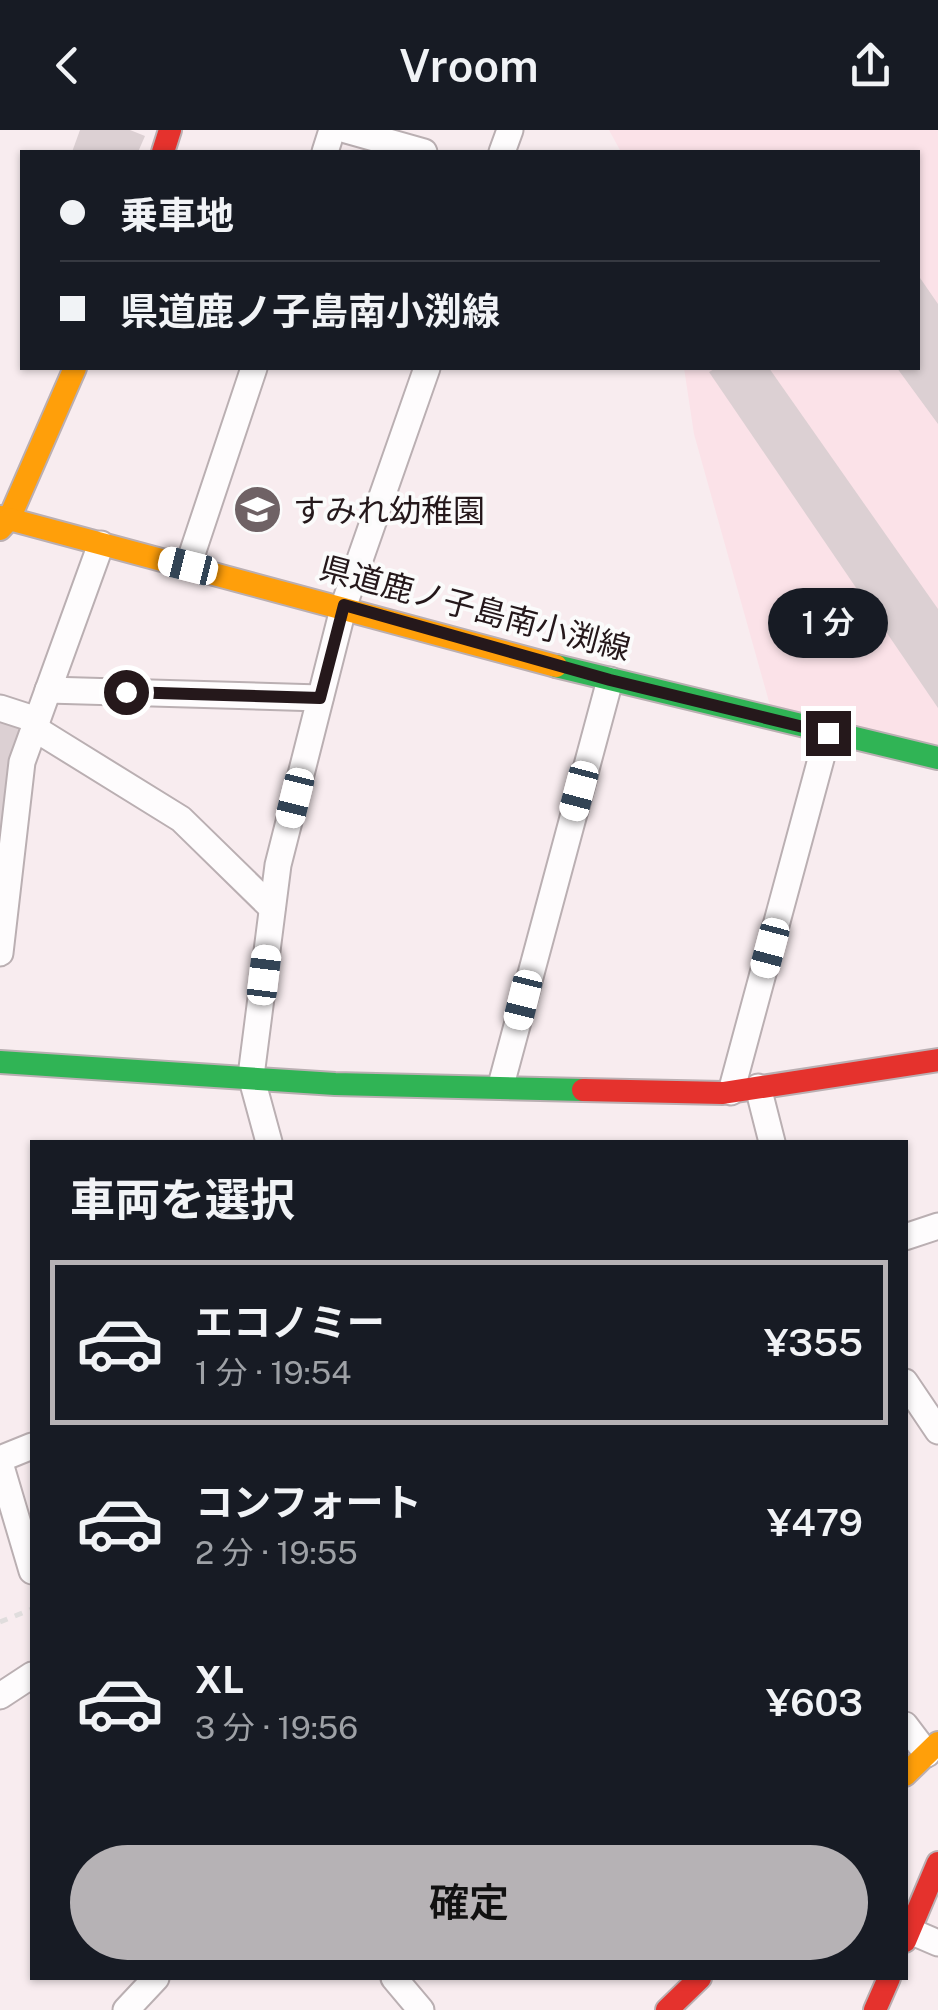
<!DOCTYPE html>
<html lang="ja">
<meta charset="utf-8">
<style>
:root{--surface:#171b24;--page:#242831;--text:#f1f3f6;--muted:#9ea1a6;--line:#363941;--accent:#b6b2b5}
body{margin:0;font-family:"Public Sans","Noto Sans JP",sans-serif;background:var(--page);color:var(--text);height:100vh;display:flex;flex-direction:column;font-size:38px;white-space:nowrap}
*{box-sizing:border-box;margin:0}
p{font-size:32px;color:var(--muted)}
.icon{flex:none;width:55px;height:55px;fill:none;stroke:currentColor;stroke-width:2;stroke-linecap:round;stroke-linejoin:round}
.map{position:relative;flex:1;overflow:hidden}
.panel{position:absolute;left:30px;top:1010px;width:878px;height:840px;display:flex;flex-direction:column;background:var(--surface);border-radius:0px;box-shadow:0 2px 8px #0004}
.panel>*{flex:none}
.guide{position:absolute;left:20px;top:20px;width:900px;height:220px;border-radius:0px;box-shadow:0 2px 8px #0004;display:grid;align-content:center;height:220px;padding:0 40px;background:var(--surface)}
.end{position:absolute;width:45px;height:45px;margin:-22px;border:12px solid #25181b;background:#fff;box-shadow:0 0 0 5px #fff}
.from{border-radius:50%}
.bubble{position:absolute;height:70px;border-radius:35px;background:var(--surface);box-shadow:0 2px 8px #0004;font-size:32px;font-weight:600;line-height:70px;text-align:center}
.car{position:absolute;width:30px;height:60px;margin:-30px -15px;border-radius:12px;box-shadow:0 0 8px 2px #0007;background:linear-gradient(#fff 24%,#345 0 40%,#fff 0 76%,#345 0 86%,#fff 0)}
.guide b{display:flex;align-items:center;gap:35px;height:95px;font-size:38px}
.guide b+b{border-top:2px solid var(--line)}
.guide i{width:25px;height:25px;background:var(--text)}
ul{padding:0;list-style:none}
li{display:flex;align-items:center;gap:30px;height:165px;margin:0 20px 15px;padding:0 20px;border:5px solid transparent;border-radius:0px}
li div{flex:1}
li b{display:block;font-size:38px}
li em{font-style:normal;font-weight:600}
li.on{border-color:var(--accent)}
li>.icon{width:90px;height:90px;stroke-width:1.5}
h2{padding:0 40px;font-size:45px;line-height:120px}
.button{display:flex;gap:20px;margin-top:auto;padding:20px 40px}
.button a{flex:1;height:115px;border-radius:60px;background:var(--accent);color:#111;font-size:40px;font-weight:600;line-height:115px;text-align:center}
header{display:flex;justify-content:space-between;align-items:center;height:130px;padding:0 40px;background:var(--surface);font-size:45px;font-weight:600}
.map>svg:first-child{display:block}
.built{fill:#fbe2e8}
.building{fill:#dcd0d3}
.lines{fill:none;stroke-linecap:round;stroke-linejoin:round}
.street-casing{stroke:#baafb2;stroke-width:29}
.fast-casing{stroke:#baafb2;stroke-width:26}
.slow-casing{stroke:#baafb2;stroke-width:26}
.jam-casing{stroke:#baafb2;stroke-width:26}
.path{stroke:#e0dddd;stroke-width:5;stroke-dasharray:8 8;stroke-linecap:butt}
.street{stroke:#fefcfd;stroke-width:25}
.fast{stroke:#30b455;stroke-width:22}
.slow{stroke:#ff9f0a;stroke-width:22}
.jam{stroke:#e5322d;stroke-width:22}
.route{stroke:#25181b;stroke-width:12}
.labels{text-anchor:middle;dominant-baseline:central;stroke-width:8;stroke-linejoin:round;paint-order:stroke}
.poi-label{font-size:32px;fill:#25181b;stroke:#fbfbfb;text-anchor:start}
.street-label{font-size:32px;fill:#25181b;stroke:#fbfbfb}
</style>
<header><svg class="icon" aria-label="back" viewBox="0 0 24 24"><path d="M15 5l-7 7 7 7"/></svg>Vroom<svg class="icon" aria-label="share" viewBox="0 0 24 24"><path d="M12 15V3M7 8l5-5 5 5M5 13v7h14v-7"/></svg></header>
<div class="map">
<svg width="938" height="1880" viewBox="0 0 938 1880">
<rect width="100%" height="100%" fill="#f8ecef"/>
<polygon class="built" points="609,0 938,0 938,618 771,579 694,304 684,238 918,238 918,22 621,22"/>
<g class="building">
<polygon points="80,0 130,0 145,6 138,22 72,22"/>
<polygon points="918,145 938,174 938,294 897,238 918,238"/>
<polygon points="716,238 769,238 938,479 938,578 709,242"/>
<polygon points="0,590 23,597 3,707 0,707"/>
</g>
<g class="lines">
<defs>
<g id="street">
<polyline points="346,0 424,22"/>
<polyline points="325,22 332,0"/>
<polyline points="502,22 510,0"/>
<polyline points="188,436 254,238"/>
<polyline points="48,560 320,568"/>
<polyline points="0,578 37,590"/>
<polyline points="34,598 181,689 272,778"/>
<polyline points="0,823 22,632 101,414"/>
<polyline points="501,955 610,550"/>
<polyline points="758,957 772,1012"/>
<polyline points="731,962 828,603"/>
<polyline points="269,1012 251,946 278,735 344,475 427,238"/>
<polyline points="905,1107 938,1096"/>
<polyline points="905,1252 938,1301"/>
<polyline points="0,1329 32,1316"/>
<polyline points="0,1333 32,1441"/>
<polyline points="0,1566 32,1545"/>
<polyline points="905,1595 927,1624"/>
<polyline points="910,1801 938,1813"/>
<polyline points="394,1848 421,1880"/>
<polyline points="126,1880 156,1848"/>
</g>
<g id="fast">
<polyline points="556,536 938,628"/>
<polyline points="0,932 335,954 583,960"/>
</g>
<g id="slow">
<polyline points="0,387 9,389 75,238"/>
<polyline points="0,399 9,389 556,536"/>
<polyline points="905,1645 938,1613"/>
</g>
<g id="jam">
<polyline points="163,22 170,0"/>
<polyline points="583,960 723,963 938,930"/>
<polyline points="905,1811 938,1733"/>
<polyline points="667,1880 700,1848"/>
<polyline points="875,1880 889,1848"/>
</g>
</defs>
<use href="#street" class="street-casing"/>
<use href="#fast" class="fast-casing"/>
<use href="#slow" class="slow-casing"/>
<use href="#jam" class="jam-casing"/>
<polyline class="path" points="0,1492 32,1479"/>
<use href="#street" class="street"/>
<use href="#fast" class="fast"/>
<use href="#slow" class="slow"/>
<use href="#jam" class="jam"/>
</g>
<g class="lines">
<polyline class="route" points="126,562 320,568 344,475 610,550 828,603"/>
</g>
<defs>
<symbol id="school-disc" viewBox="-11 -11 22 22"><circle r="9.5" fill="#6f6265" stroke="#fbfbfb"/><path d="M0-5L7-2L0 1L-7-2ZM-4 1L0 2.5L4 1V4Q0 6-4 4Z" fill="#fff"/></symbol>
</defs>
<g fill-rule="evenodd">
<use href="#school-disc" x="230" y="352" width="55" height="55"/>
</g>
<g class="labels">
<g class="poi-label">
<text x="293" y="380">すみれ幼稚園</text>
</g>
<g class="street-label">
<text transform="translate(475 478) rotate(15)">県道鹿ノ子島南小渕線</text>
</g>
</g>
</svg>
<i class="end from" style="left:126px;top:562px"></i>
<i class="end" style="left:828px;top:603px"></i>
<div class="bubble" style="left:768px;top:458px;width:120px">1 分</div>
<i class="car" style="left:188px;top:436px;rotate:284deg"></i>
<i class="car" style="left:579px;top:661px;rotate:195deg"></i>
<i class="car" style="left:295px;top:668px;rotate:194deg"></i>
<i class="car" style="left:770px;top:818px;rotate:195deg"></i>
<i class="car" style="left:264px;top:845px;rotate:7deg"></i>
<i class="car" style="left:523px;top:870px;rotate:194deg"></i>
<div class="guide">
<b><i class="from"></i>乗車地</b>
<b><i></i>県道鹿ノ子島南小渕線</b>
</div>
<section class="panel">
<h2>車両を選択</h2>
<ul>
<li class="on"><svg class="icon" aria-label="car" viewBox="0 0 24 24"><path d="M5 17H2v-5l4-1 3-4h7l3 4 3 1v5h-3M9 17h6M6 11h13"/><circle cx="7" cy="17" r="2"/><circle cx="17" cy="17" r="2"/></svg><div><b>エコノミー</b><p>1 分 · 19:54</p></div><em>¥355</em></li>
<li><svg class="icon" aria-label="car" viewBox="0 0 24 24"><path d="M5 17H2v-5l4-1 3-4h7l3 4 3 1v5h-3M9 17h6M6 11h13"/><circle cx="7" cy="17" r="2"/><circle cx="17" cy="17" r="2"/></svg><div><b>コンフォート</b><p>2 分 · 19:55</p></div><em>¥479</em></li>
<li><svg class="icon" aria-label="car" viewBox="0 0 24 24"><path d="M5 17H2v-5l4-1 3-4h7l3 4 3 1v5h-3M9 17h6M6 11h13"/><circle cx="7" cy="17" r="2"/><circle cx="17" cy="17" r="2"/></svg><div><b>XL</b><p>3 分 · 19:56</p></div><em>¥603</em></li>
</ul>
<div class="button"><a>確定</a></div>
</section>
</div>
